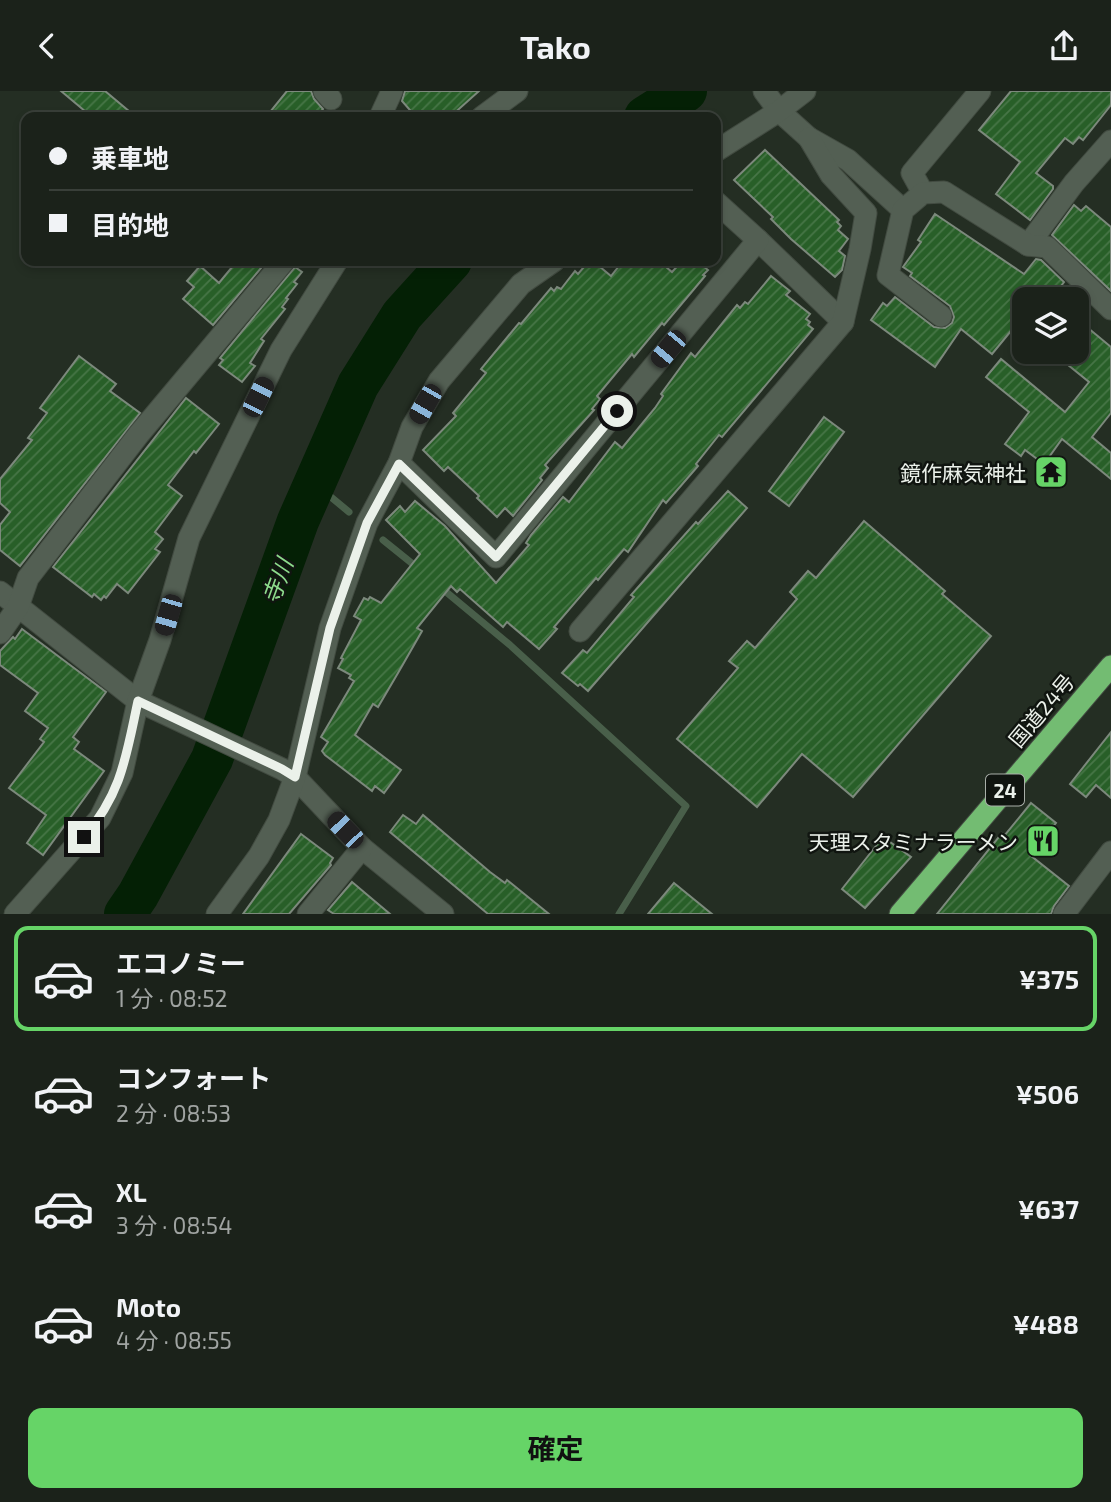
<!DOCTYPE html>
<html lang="ja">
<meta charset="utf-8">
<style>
:root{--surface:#1b221a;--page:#242a23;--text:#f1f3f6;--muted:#a0a4a2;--line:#393f39;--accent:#66d467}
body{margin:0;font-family:"Exo 2","Noto Sans JP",sans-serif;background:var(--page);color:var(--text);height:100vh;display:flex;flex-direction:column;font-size:26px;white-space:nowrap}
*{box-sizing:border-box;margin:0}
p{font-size:23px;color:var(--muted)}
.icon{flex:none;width:38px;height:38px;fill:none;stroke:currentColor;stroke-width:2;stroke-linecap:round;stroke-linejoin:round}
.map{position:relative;height:823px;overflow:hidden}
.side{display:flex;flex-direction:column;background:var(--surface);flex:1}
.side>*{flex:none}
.top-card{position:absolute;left:21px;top:21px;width:700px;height:154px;border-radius:14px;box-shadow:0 4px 10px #0003,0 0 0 2px var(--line);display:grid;align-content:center;height:154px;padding:0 28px;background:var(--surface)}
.buttons{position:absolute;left:1012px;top:196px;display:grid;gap:14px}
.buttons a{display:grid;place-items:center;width:77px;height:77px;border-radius:14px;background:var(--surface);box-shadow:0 4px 10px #0003,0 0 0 2px var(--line);font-size:35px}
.end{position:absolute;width:32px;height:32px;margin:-16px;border:9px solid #ebf1ea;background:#111;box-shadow:0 0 0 4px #111}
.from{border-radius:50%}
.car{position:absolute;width:21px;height:42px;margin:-21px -10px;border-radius:9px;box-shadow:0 0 5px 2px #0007;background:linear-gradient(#222 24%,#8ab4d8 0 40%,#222 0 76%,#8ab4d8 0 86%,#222 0)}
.top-card b{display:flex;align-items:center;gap:24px;height:66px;font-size:26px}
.top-card b+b{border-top:2px solid var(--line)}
.top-card i{width:18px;height:18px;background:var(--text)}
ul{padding:12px 0 0;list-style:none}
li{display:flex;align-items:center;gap:21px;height:105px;margin:0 14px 10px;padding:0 14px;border:4px solid transparent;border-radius:14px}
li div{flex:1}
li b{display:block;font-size:26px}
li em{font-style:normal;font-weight:700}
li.active{border-color:var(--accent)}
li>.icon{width:63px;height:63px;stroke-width:1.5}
.button{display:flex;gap:14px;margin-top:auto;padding:14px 28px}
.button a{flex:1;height:80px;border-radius:14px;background:var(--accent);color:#111;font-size:28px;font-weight:700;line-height:80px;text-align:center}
header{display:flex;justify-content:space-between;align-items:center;height:91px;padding:0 28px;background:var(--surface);font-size:32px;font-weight:700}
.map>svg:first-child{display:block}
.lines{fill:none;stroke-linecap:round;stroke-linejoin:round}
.stream{stroke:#495f4a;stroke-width:7}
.river{stroke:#042005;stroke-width:42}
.building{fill:url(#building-hatch);stroke:#7c897c;stroke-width:2}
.street-casing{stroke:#424b41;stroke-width:23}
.highway-casing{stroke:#424b41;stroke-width:23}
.street{stroke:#535f53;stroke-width:21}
.highway{stroke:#73bc72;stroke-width:21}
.route{stroke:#ebf1ea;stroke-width:9}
.labels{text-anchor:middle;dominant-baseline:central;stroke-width:5;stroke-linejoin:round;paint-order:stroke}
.shield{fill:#101510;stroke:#a9afa9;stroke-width:2}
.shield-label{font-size:19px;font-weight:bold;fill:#ebf1ea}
.poi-label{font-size:21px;fill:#ebf1ea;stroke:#101510;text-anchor:end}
.street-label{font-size:21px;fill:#ebf1ea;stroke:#101510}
.water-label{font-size:23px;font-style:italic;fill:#8ddb8c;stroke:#101510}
</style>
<header><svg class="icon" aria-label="back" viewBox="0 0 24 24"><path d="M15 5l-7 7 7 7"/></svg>Tako<svg class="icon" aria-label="share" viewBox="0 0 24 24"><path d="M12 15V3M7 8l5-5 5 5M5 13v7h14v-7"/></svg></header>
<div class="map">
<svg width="1111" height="823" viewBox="0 0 1111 823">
<defs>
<pattern id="building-hatch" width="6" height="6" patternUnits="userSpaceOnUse" patternTransform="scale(1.75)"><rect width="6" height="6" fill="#285f28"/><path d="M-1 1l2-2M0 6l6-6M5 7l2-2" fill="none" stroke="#477647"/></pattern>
</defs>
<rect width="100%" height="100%" fill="#242e23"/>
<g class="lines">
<g class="stream">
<polyline points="314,392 349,421"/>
<polyline points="383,449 419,478"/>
<polyline points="439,495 510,554 686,715 619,823"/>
</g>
<g class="river">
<polyline points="645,26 686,0"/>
<polyline points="125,823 138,804 212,668 298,430 358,294 402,224 451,170"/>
</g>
</g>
<g class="building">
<polygon points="61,0 105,0 136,26 92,26"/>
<polygon points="287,0 311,0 314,8 323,18 316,26 266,26"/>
<polygon points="405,0 479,0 450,26 416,26 402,10"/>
<polygon points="1011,0 1111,0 1111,14 1083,49 1079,46 1073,53 1065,47 1036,82 1053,95 1053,98 1030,129 996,103 1020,71 979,39"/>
<polygon points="765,59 839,129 837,131 841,135 838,139 848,148 839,160 845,165 842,179 835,186 791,148 771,128 773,126 734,89"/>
<polygon points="1074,114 1081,120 1086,115 1111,136 1111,200 1052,144"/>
<polygon points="935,123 1024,183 1036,168 1041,169 1064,191 1051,208 1024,208 1024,224 992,263 961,238 935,276 871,229 883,212 887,215 895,206 934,236 945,237 952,232 954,226 950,215 910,185 912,182 903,176 921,151 918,149"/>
<polygon points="237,170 267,170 213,234 183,208 194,196 187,190 200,175 219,192"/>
<polygon points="589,170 593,170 611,185 623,170 659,170 672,181 682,170 697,170 708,179 703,184 705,185 664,234 662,232 634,266 632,263 597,305 600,308 592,318 594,319 545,374 548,377 540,387 542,389 513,425 505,417 497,426 477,407 479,405 448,376 444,380 423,359 456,325 453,322 486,282 481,278 519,232 521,233 551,197 554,200 557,196 561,198 575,180 578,183"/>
<polygon points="295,176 302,181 294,191 297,193 286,207 288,208 282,216 285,218 261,248 264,250 250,272 255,275 242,291 219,274 223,269 220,267"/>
<polygon points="771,185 790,200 786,204 810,223 806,228 810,231 808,234 813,238 722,346 719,344 696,373 698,375 666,412 663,409 628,461 624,458 598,489 596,487 554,536 557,538 539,558 507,531 503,536 460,498 457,501 451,495 417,537 422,540 398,582 378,616 373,613 355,644 401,679 384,702 375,695 372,700 325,664 322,660 328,651 321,646 354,590 349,587 351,584 338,577 343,568 341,567 361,529 354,525 364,507 368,509 370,506 381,512 420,463 386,429 400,415 405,421 415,410 445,435 496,492 529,454 526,452 531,444 563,406 569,411 615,351 622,357 655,317 663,305 661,303 691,262 695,266 737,214 740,217 745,211 748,213"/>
<polygon points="1076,227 1111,256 1111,322 1092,346 1111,362 1111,388 1062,348 1044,373 1025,359 1021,365 1005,353 1029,321 986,286 1001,268 1065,321 1089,291 1052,261 1076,261"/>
<polygon points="79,265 116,293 110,300 140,322 20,475 0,459 0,434 10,421 0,412 0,388 32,349 28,347 47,322 40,317"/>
<polygon points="186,307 219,333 196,362 194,360 168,394 182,405 155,441 163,448 155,458 160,461 128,502 117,493 106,507 104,505 101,509 94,503 92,506 53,476"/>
<polygon points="824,326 844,341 789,415 769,400"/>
<polygon points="728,400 747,417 588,600 580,593 578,595 562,582 583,559 587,562 634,506 631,504 696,431 698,433"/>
<polygon points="864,430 945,500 942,503 991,545 853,706 802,663 757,716 677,648 738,577 729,570 747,550 755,557 797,508 790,501 808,480 816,487"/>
<polygon points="22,538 106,601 73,646 79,651 74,658 104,680 43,764 27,752 46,724 9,697 44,651 40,648 48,637 25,620 38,602 0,574 0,560 13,546 15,548"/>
<polygon points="1111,641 1111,707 1096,694 1086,706 1070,693"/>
<polygon points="1031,712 1056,732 1030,764 1069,795 1054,815 1051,823 937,823 1002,742 1005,744"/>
<polygon points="403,724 416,733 423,724 490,781 505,792 507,789 549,823 488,823 390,741"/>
<polygon points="301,743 333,767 330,772 331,774 289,823 243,823"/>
<polygon points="883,746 911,766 865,817 842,798"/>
<polygon points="352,791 390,823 334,823 328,819"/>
<polygon points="674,792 712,823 648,823"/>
</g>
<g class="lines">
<defs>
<g id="street">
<polyline points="324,0 331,8"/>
<polyline points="764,0 779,20 809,47 848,69 903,119"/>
<polyline points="380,26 392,0"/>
<polyline points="482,26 517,0"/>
<polyline points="716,60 779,20 805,0"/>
<polyline points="923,102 912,82 980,0"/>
<polyline points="758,149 843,231"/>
<polyline points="1028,154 1074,92 1111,50"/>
<polyline points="941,225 888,184 903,119 923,102 944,101 1028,154 1047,156 1111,218"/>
<polyline points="399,372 496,466 758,149 716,111"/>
<polyline points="0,501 138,610 282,678 295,686 362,757 443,823"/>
<polyline points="580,540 843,231 860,158 866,122 831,84 809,47"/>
<polyline points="0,542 18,516 28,487 139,343 284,170"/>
<polyline points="15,823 100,727 122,682 138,610 160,549 189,447 281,259 337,170"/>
<polyline points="217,823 259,765 279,729 295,686 330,537 367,432 399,372 412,336 439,290 521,193 554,170"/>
<polyline points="308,823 362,757"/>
<polyline points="1064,823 1111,761"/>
</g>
<polyline id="highway" points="900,823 1111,575"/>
</defs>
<use href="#street" class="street-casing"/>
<use href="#highway" class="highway-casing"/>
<use href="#street" class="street"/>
<use href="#highway" class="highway"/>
</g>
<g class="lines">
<path class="route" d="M84 746C122 702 126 665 138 610L282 678 295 686 330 537 367 432 399 373 496 466 617 320"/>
</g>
<defs>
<symbol id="temple-square" viewBox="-11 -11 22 22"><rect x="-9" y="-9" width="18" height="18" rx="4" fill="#66d467" stroke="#101510"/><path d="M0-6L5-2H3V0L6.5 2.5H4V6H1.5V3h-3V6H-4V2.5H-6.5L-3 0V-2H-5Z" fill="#111"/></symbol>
<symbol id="restaurant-square" viewBox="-11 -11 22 22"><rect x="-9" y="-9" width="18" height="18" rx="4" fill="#66d467" stroke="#101510"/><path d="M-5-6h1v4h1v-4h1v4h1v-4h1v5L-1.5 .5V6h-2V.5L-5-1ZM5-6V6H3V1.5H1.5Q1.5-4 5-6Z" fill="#111"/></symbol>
</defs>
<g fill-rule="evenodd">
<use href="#temple-square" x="1032" y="362" width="38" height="38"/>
<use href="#restaurant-square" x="1024" y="731" width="38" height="38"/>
</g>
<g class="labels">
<rect class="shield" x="986" y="683.5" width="38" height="31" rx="5"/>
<g class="shield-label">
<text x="1005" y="699">24</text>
</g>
<g class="poi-label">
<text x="1026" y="381">鏡作麻気神社</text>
<text x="1018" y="750">天理スタミナラーメン</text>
</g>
<g class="street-label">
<text transform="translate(1041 619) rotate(-50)">国道24号</text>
</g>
<g class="water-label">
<text transform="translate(277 490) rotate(-70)">寺川</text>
</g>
</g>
</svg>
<div class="buttons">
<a><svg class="icon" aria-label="layers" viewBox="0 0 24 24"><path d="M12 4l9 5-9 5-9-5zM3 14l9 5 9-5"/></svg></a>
</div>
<i class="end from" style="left:617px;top:320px"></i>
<i class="end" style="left:84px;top:746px"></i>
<i class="car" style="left:668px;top:258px;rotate:220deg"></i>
<i class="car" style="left:258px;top:306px;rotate:26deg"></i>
<i class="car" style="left:425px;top:313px;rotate:210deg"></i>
<i class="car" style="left:168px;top:524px;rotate:196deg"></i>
<i class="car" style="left:345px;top:739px;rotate:316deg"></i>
<div class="top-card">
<b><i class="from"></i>乗車地</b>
<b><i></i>目的地</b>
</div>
</div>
<section class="side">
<ul>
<li class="active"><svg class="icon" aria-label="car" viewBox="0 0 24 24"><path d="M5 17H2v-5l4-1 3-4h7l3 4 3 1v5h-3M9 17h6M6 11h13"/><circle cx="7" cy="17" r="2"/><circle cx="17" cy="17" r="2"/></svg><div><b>エコノミー</b><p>1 分 · 08:52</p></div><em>¥375</em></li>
<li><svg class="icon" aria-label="car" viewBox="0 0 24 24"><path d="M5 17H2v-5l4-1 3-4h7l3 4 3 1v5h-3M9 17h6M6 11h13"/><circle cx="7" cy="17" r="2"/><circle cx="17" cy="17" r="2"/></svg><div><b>コンフォート</b><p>2 分 · 08:53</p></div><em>¥506</em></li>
<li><svg class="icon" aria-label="car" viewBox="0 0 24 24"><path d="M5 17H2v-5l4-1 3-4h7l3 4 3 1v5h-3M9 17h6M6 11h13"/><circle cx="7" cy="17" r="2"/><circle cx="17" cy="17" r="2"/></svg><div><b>XL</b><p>3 分 · 08:54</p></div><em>¥637</em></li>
<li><svg class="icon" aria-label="car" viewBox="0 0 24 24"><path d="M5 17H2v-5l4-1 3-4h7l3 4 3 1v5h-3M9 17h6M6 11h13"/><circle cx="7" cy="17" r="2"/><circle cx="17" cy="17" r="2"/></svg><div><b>Moto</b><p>4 分 · 08:55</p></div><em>¥488</em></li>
</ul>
<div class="button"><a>確定</a></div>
</section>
